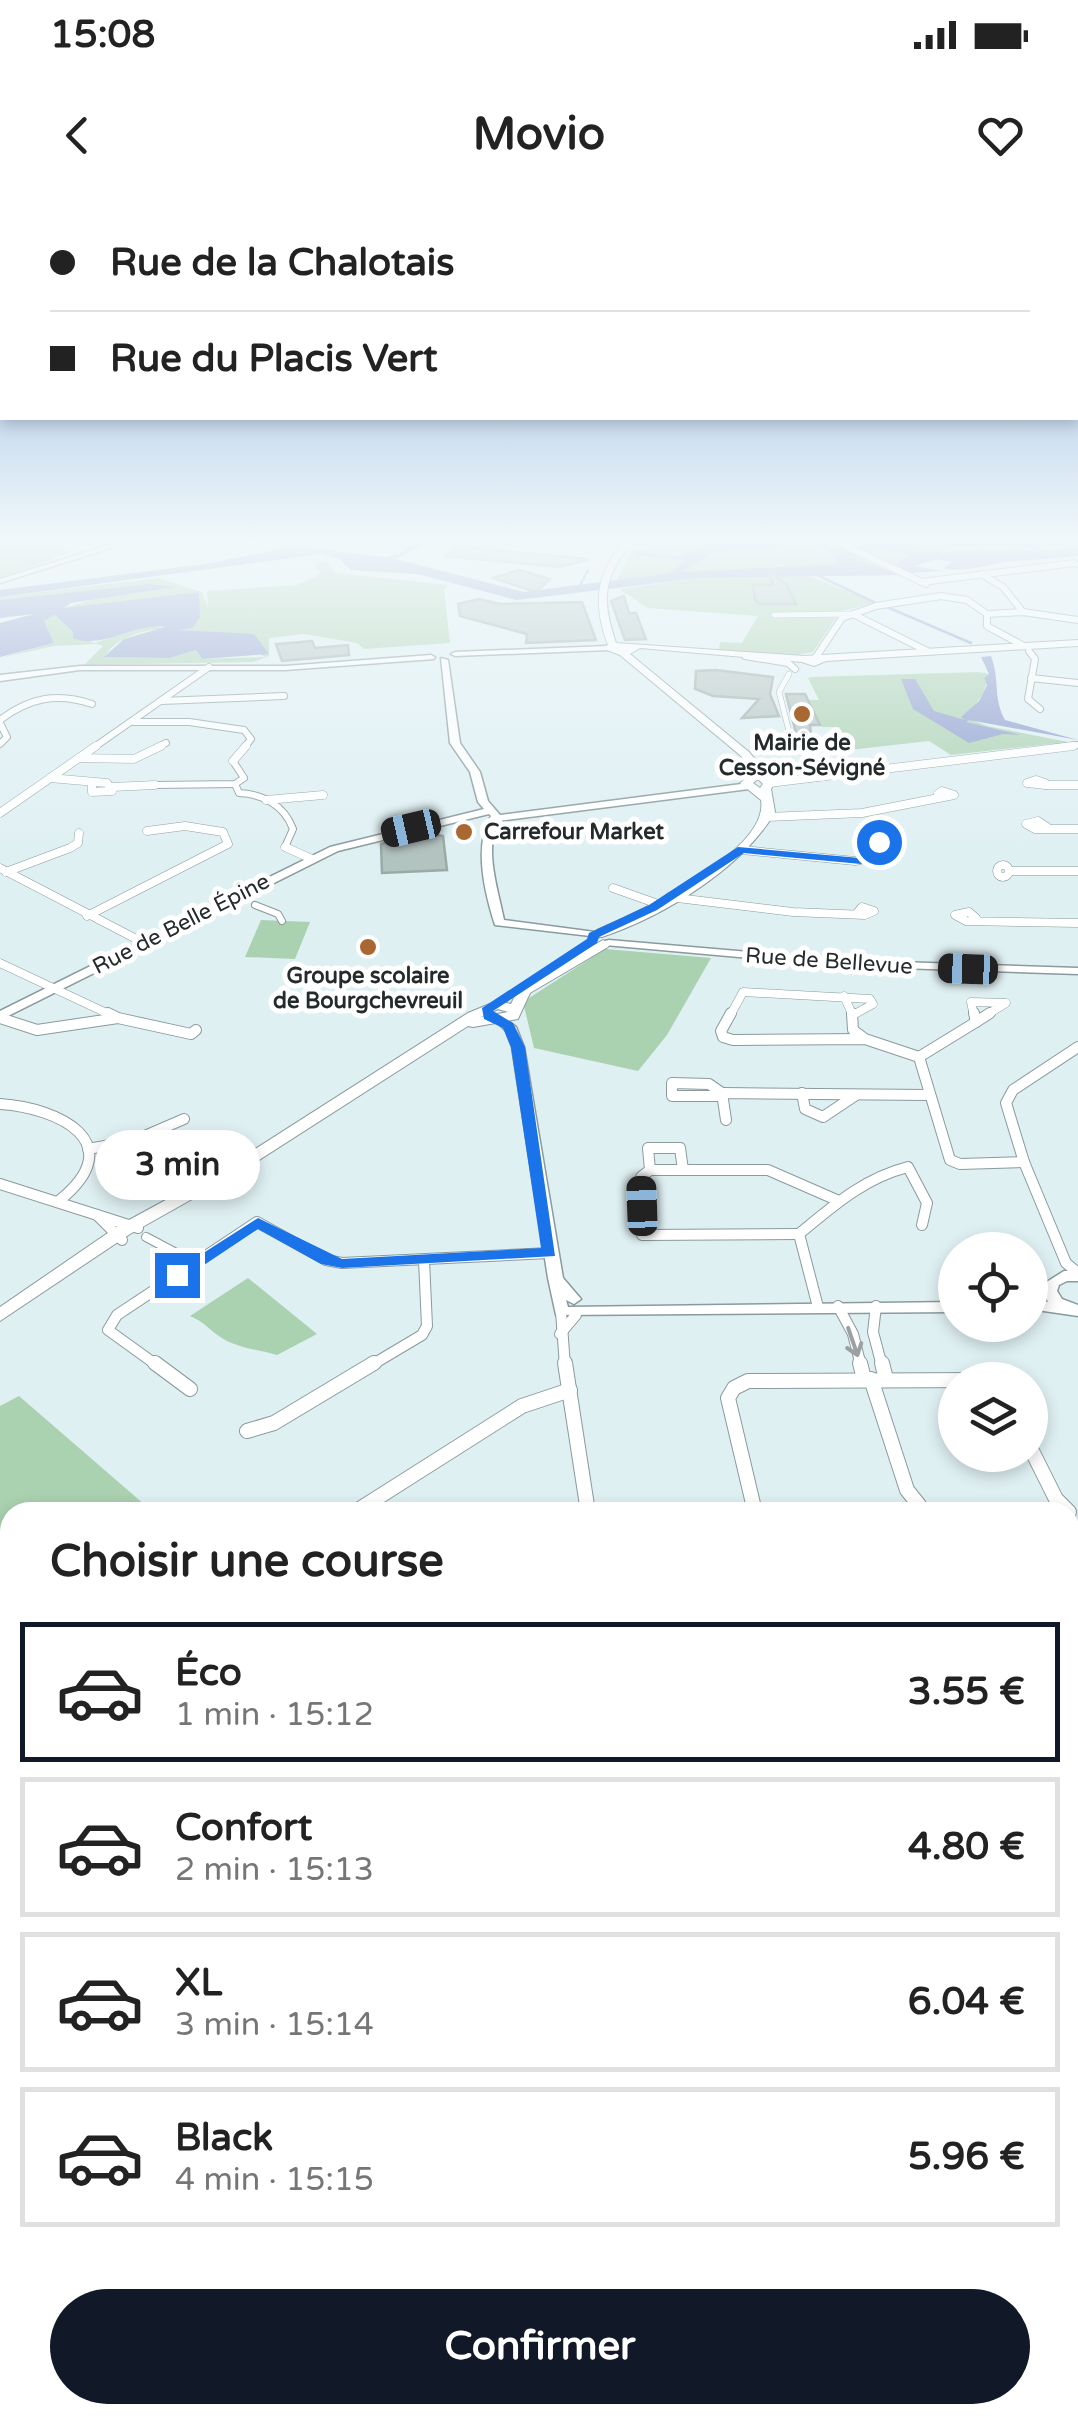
<!DOCTYPE html>
<html lang="fr">
<meta charset="utf-8">
<style>
:root{--surface:#fff;--page:#f6f6f6;--text:#222;--muted:#767676;--line:#e0e0e0;--accent:#111827}
body{margin:0;font-family:"Varela Round",sans-serif;background:var(--page);color:var(--text);height:100vh;display:flex;flex-direction:column;font-size:38px;white-space:nowrap}
*{box-sizing:border-box;margin:0}
p{font-size:32px;color:var(--muted)}
.icon{flex:none;width:55px;height:55px;fill:none;stroke:currentColor;stroke-width:2;stroke-linecap:round;stroke-linejoin:round}
.map{position:relative;flex:1;overflow:hidden}
.details{position:absolute;left:0px;top:1302px;width:1080px;height:922px;display:flex;flex-direction:column;background:var(--surface);border-radius:30px 30px 0 0;box-shadow:0 5px 15px #0003}
.details>*{flex:none}
.banner{position:absolute;left:0px;top:0px;width:1080px;height:220px;box-shadow:0 5px 15px #0003;display:grid;align-content:center;height:220px;padding:0 50px;background:var(--surface)}
.tools{position:absolute;left:938px;top:1032px;display:grid;gap:20px}
.tools a{display:grid;place-items:center;width:110px;height:110px;border-radius:50%;background:var(--surface);box-shadow:0 5px 15px #0003;font-size:50px}
.end{position:absolute;width:45px;height:45px;margin:-22px;border:12px solid #1a73e8;background:#fff;box-shadow:0 0 0 5px #fff}
.from{border-radius:50%}
.bubble{position:absolute;height:70px;border-radius:35px;background:var(--surface);box-shadow:0 5px 15px #0003;font-size:32px;font-weight:700;line-height:70px;text-align:center}
.car{position:absolute;width:30px;height:60px;margin:-30px -15px;border-radius:12px;box-shadow:0 0 8px 2px #0007;background:linear-gradient(#222 24%,#8ab4d8 0 40%,#222 0 76%,#8ab4d8 0 86%,#222 0)}
.banner b{display:flex;align-items:center;gap:35px;height:95px;font-size:38px}
.banner b+b{border-top:2px solid var(--line)}
.banner i{width:25px;height:25px;background:var(--text)}
ul{padding:0;list-style:none}
li{display:flex;align-items:center;gap:30px;height:140px;margin:0 20px 15px;padding:0 30px;border:5px solid var(--line);border-radius:0px}
li div{flex:1}
li b{display:block;font-size:38px}
li em{font-style:normal;font-weight:700}
li.on{border-color:var(--accent)}
li>.icon{width:90px;height:90px;stroke-width:1.5}
h2{padding:0 50px;font-size:45px;line-height:120px}
.action{display:flex;gap:20px;margin-top:auto;padding:20px 50px}
.action a{flex:1;height:115px;border-radius:60px;background:var(--accent);color:#fff;font-size:40px;font-weight:700;line-height:115px;text-align:center}
.status{display:flex;justify-content:space-between;align-items:center;height:70px;padding:0 50px;background:var(--surface);direction:ltr}
.status svg{height:28px;fill:currentColor}
header{display:flex;justify-content:space-between;align-items:center;height:130px;padding:0 50px;background:var(--surface);font-size:45px;font-weight:700}
.map>svg:first-child{display:block}
.green{fill:#aad1b0}
.water{fill:#8c9bcd}
.lines{fill:none;stroke-linecap:round;stroke-linejoin:round}
.stream-far1{stroke:#8c9bcd;stroke-width:2.5}
.stream{stroke:#8c9bcd;stroke-width:6}
.building{fill:#b3c3bf;stroke:#9aaaa6;stroke-width:2.5}
.pedestrian-far2-casing{stroke:#8a9a9d;stroke-width:6}
.pedestrian-far1-casing{stroke:#8a9a9d;stroke-width:8}
.pedestrian-casing{stroke:#8a9a9d;stroke-width:10}
.minor-far4-casing{stroke:#8a9a9d;stroke-width:8}
.minor-far3-casing{stroke:#8a9a9d;stroke-width:9}
.minor-far2-casing{stroke:#8a9a9d;stroke-width:12}
.minor-far1-casing{stroke:#8a9a9d;stroke-width:16}
.minor-casing{stroke:#8a9a9d;stroke-width:20}
.tertiary-casing{stroke:#8a9a9d;stroke-width:3}
.secondary-casing{stroke:#8a9a9d;stroke-width:2}
.pedestrian-far2{stroke:#fff;stroke-width:5}
.pedestrian-far1{stroke:#fff;stroke-width:6}
.pedestrian{stroke:#fff;stroke-width:8}
.minor-far4{stroke:#fff;stroke-width:6}
.minor-far3{stroke:#fff;stroke-width:8}
.minor-far2{stroke:#fff;stroke-width:10}
.minor-far1{stroke:#fff;stroke-width:14}
.minor{stroke:#fff;stroke-width:18}
.tertiary{fill:#fff;fill-rule:evenodd}
.secondary{fill:#fff;fill-rule:evenodd}
.oneway{stroke:#9da0a0}
.route{fill:#1a73e8}
.poi-dot{fill:#a96732;stroke:#fff;stroke-width:4}
.labels{text-anchor:middle;dominant-baseline:central;stroke-width:10;stroke-linejoin:round;paint-order:stroke}
.far-poi-label{font-size:22px;font-weight:bold;fill:#252b2c;stroke:#fff}
.far-street-label{font-size:22px;fill:#252b2c;stroke:#fff}
</style>
<div class="status"><b>15:08</b><svg viewBox="0 0 49 12"><path d="M0 12V9h3v3zM5 12V6h3v6zM10 12V3h3v9zM15 12V0h3v12zM26 1h20v11H26zM47 4h2v5h-2z"/></svg></div>
<header><svg class="icon" aria-label="back" viewBox="0 0 24 24"><path d="M15 5l-7 7 7 7"/></svg>Movio<svg class="icon" aria-label="heart" viewBox="0 0 24 24"><path d="M12 20l-8-8c-3-5 5-10 8-4 3-6 11-1 8 4z"/></svg></header>
<div class="map">
<svg width="1078" height="2223" viewBox="0 0 1078 2223">
<rect width="100%" height="100%" fill="#dff0f3"/>
<g class="green">
<polygon points="0,342 45,342 72,352 0,378"/>
<polygon points="657,342 1078,342 1078,346 939,354 892,366 661,374 617,380 632,349 649,350"/>
<path d="M327 362 336 373 448 385 444 390 450 443 364 449 357 443 304 434 269 438V456L253 462 84 465 103 446 97 444 54 446 0 458 54 443 44 421 55 415 73 432 94 443 149 426 166 428C143 431 116 436 105 457L170 458 196 450 202 459 266 457 210 432 178 430 199 392 70 411 64 408 148 384 0 400V397L158 378 202 392 208 408 207 391 297 385 320 374 316 364Z"/>
<polygon points="808,376 877,403 841,411 813,452 797,455 719,450 720,442 742,443 758,416 648,408 619,389 699,378"/>
<path d="M978 472 989 474C986 491 976 508 962 516L987 526 1068 542 951 555 929 541 849 550 839 527H822L817 519H809L795 500H819L808 478 812 477Z"/>
<polygon points="261,720 310,722 295,759 245,757"/>
<polygon points="605,749 711,758 667,835 638,871 534,848 524,806 529,798"/>
<path d="M248 1078 317 1134 277 1155C260 1150 237 1148 222 1138 210 1131 205 1122 190 1116Z"/>
<polygon points="19,1196 153,1312 10,1312 10,1371 0,1361 0,1206"/>
<polygon points="1078,1624 1078,2163 1070,2164 1070,1626"/>
</g>
<g class="water">
<path d="M413 342H427L396 359 524 392 670 373 685 360 635 355 636 350 678 357 712 342H782L773 348 715 352 681 372 839 364 828 350 812 342 857 350 872 342 923 346 918 348 922 352 1035 350C1005 337 963 354 929 342H1043L1037 347 1042 351 1078 346V356C1054 359 1029 359 1005 362 984 366 966 372 943 369L952 362 936 359 915 366 943 371 909 373 892 366 910 355 882 349 860 353 856 360 906 375 699 378 517 400 418 374 351 370 339 359 322 354 0 397V390L206 364 294 346 385 357 399 354Z"/>
<path d="M148 384 174 387 71 403 64 408 199 392 200 417 192 428 179 430 254 434 269 454 202 459 196 450 170 458 104 457 124 439 165 427C134 423 102 450 73 438V432L55 415 44 421 54 443 0 457V423L34 414 0 418V400Z"/>
<path d="M991 456C1000 480 993 499 1005 520L1078 540 969 520 966 522 1021 535 1003 534 969 543 913 509 901 479H915L934 511 965 520 961 517 979 501 987 485 984 478 989 474 981 457Z"/>
</g>
<g class="lines">
<g class="stream-far1">
<polyline points="819,376 878,404"/>
<polyline points="578,390 588,370"/>
<polyline points="887,407 971,443"/>
</g>
<polyline class="stream" points="1070,1698 1078,1697"/>
</g>
<g class="building">
<polygon points="455,346 587,359 587,360 559,367 445,356"/>
<polygon points="519,370 550,379 536,392 493,378"/>
<polygon points="769,371 786,384 796,404 759,404 755,400 753,385 773,385"/>
<polygon points="624,396 629,413 636,413 646,439 625,440 611,401"/>
<polygon points="479,399 500,404 582,402 596,440 526,443 527,434 460,416 458,404"/>
<polygon points="312,441 315,448 348,445 349,455 282,461 276,444"/>
<polygon points="716,470 773,477 770,494 779,516 742,518 759,499 713,496 695,489 696,471"/>
<polygon points="786,494 805,494 820,525 810,525 811,535 797,537"/>
<polygon points="426,633 443,636 447,670 382,673 381,644"/>
</g>
<g class="lines">
<defs>
<g id="pedestrian-far2">
<polyline points="774,415 853,414"/>
<polyline points="789,474 779,492 791,539"/>
</g>
<g id="pedestrian-far1">
<path d="M235 584 239 593C263 594 284 605 293 629L285 647"/>
<polyline points="155,585 235,584 244,578 233,561"/>
<polyline points="255,705 278,714 282,721"/>
</g>
<polyline id="pedestrian" points="146,1037 195,1063"/>
<g id="minor-far4">
<polyline points="838,342 926,384"/>
<polyline points="981,374 1003,387 1023,412"/>
<polyline points="922,382 1074,363"/>
<polyline points="853,414 927,451"/>
<polyline points="987,414 987,426 1022,445"/>
<polyline points="1029,451 1035,459 1028,499 1040,509"/>
<polyline points="745,456 788,463 795,469"/>
<polyline points="816,457 842,418 876,406 941,396 967,400 987,414 1023,412 1078,420"/>
<polyline points="1031,478 1078,483"/>
<polyline points="161,501 284,496"/>
<path d="M0 520C29 498 57 492 92 504"/>
<polyline points="133,522 189,522 244,530 251,539 244,548"/>
<polyline points="0,523 7,537 0,544"/>
<polyline points="93,548 209,467"/>
<polyline points="156,548 166,543"/>
<polyline points="1053,548 1078,545"/>
</g>
<g id="minor-far3">
<polyline points="79,558 134,559 161,546"/>
<polyline points="233,561 246,546"/>
<polyline points="50,578 107,583 112,591 92,592 92,582"/>
<polygon points="1036,580 1045,583 1046,585 1027,583"/>
<polyline points="769,583 1073,546"/>
<polyline points="1046,585 1078,585"/>
<polyline points="112,587 155,585"/>
<polyline points="266,600 323,595"/>
<polyline points="0,613 96,546"/>
<polyline points="767,617 862,613 954,595 942,591 938,594 942,597"/>
<polyline points="1047,627 1038,621 1026,624 1035,629 1078,629"/>
<polygon points="878,639 894,640 886,644"/>
<polyline points="285,647 312,659"/>
<polyline points="742,650 855,661 881,656 886,644"/>
<circle cx="1003" cy="671" r="6"/>
<polyline points="0,668 144,743"/>
<polyline points="1012,671 1078,671"/>
<polyline points="6,672 70,648 78,643 79,633"/>
<polyline points="613,688 658,704"/>
<polyline points="669,697 793,712 865,715 874,711 862,707 857,713"/>
<polyline points="87,716 228,644 223,632 185,626 147,631"/>
<polyline points="976,718 969,712 955,715 966,721 1078,723"/>
<polyline points="0,763 113,816"/>
<polyline points="844,796 853,816"/>
<polyline points="730,816 743,792 870,799 873,804 853,815"/>
<polyline points="974,816 971,802 1006,803 985,816"/>
</g>
<g id="minor-far2">
<polyline points="108,813 118,818"/>
<polyline points="731,813 721,831 723,837 733,840 865,839 919,857 950,960 960,964 1024,962"/>
<polyline points="852,813 853,830 865,839"/>
<polyline points="974,813 976,822"/>
<polyline points="0,818 37,830 118,818 191,834 196,830"/>
<polyline points="976,822 990,813"/>
<polyline points="1078,847 1013,890 1006,903 1024,962 1066,1063 1078,1073"/>
<polyline points="919,857 976,822"/>
<polyline points="722,893 709,884 672,883 672,896 723,896"/>
<polyline points="802,893 805,909 823,917 856,895"/>
<path d="M0 904C60 908 130 943 60 1000"/>
<polyline points="726,920 722,893 929,895"/>
<polyline points="88,949 133,941 184,919"/>
<polyline points="650,970 683,970"/>
<polyline points="0,984 138,1028"/>
<polyline points="97,1015 122,1040"/>
<polyline points="799,1034 642,1035 641,977 650,970 648,948 680,948 683,970 768,970 839,1001"/>
<polyline points="838,1106 853,1134 861,1166"/>
<polyline points="876,1106 873,1132 882,1166"/>
<path d="M818 1107 799 1034C833 1006 864 978 908 967L927 1003 922 1025"/>
<polyline points="561,1112 565,1166"/>
<polyline points="560,1134 576,1115"/>
<polyline points="158,1166 108,1130 117,1115 257,1022 326,1060 342,1063 549,1053"/>
<polyline points="370,1166 422,1135 427,1126 424,1060"/>
</g>
<g id="minor-far1">
<polyline points="155,1163 190,1189"/>
<polyline points="565,1163 588,1312"/>
<polyline points="860,1163 864,1179"/>
<polyline points="882,1163 886,1179"/>
<polyline points="871,1179 907,1290 919,1305"/>
<polyline points="247,1231 274,1223 374,1163"/>
<polyline points="1030,1247 1056,1299 1069,1312"/>
<polyline points="355,1312 522,1206 570,1190"/>
<polyline points="755,1312 728,1198 734,1188 748,1181 983,1180"/>
<polyline points="1070,1473 1078,1471"/>
</g>
<g id="minor">
<polyline points="1070,2189 1078,2188"/>
<polyline points="655,2223 752,2215"/>
</g>
<g id="tertiary">
<polygon points="118,342 129,342 0,383 0,379"/>
<polygon points="1071,361 1078,362 1078,367 1071,365"/>
<polygon points="607,446 610,446 610,450 455,456 451,454 455,452"/>
<polygon points="431,455 435,457 434,459 285,470 80,470 0,481 0,475 80,466 285,466"/>
<path d="M441 458 448 460 460 543 480 572 488 601 500 615 749 583 754 586 749 589 498 621C484 651 498 689 504 720L595 732 601 735 599 737 495 725C485 694 473 646 491 616L489 614 338 651 0 820V811L330 647 484 609 478 602 470 572 450 543Z"/>
<polygon points="609,740 841,760 1078,768 1078,774 841,766 605,745 605,741"/>
<polygon points="501,816 516,827 524,847 563,1078 581,1099 574,1104 566,1100 568,1107 955,1102 955,1112 556,1115 548,1078 512,847 506,831 495,820"/>
<polygon points="1064,1071 1078,1071 1078,1081 1067,1081 1059,1085 1057,1091 1062,1099 1078,1105 1078,1116 1030,1109 1030,1099 1048,1102 1043,1091 1045,1083"/>
</g>
<g id="secondary">
<path d="M624 342H633C603 377 601 399 616 443L804 456 1078 440V446L826 461 814 466 802 462 640 448 630 454 749 552 775 583 771 589 775 612C743 668 663 717 602 737L597 736V730C637 713 770 651 761 600L740 583 748 577 749 567 741 556 620 455 602 448 608 445C593 405 595 374 624 342ZM758 579 763 584 760 588 753 583Z"/>
<path d="M603 740 610 744 608 747 530 793 518 819 473 827 468 826 242 971 130 1034 0 1121V1107L118 1026 230 965 468 813 497 801 511 804 519 788ZM498 809 508 812 481 817Z"/>
<polygon points="1078,1598 1078,1618 1070,1621 1070,1601"/>
<polygon points="10,1991 10,2020 0,2024 0,1995"/>
</g>
</defs>
<use href="#pedestrian-far2" class="pedestrian-far2-casing"/>
<use href="#pedestrian-far1" class="pedestrian-far1-casing"/>
<use href="#pedestrian" class="pedestrian-casing"/>
<use href="#minor-far4" class="minor-far4-casing"/>
<use href="#minor-far3" class="minor-far3-casing"/>
<use href="#minor-far2" class="minor-far2-casing"/>
<use href="#minor-far1" class="minor-far1-casing"/>
<use href="#minor" class="minor-casing"/>
<use href="#tertiary" class="tertiary-casing"/>
<use href="#secondary" class="secondary-casing"/>
<use href="#pedestrian-far2" class="pedestrian-far2"/>
<use href="#pedestrian-far1" class="pedestrian-far1"/>
<use href="#pedestrian" class="pedestrian"/>
<use href="#minor-far4" class="minor-far4"/>
<use href="#minor-far3" class="minor-far3"/>
<use href="#minor-far2" class="minor-far2"/>
<use href="#minor-far1" class="minor-far1"/>
<use href="#minor" class="minor"/>
<use href="#tertiary" class="tertiary"/>
<use href="#secondary" class="secondary"/>
</g>
<defs><path id="oneway-shaft" d="M-6 0H5M1.5-3L5.5 0L1.5 3" fill="none" stroke-width="1.6" stroke-linecap="round" stroke-linejoin="round" transform="scale(2.5)"/></defs>
<use class="oneway" href="#oneway-shaft" transform="translate(853 1142) rotate(71)"/>
<linearGradient id="sky" x2="0" y2="1"><stop stop-color="#83aadd"/><stop offset="0.52" stop-color="#f1f8fa"/><stop offset="1" stop-color="#f1f8fa" stop-opacity="0"/></linearGradient>
<rect width="1078" height="654" fill="url(#sky)"/>
<polygon class="route" points="875,640 890,642 889,653 861,664 744,653 657,710 599,737 597,743 493,811 513,823 525,847 555,1056 342,1068 321,1064 258,1029 183,1079 169,1075 258,1018 342,1059 541,1048 511,847 503,828 484,819 482,808 587,739 589,733 649,705 738,647 860,658 878,651"/>
<g class="poi-dot">
<circle cx="802" cy="514" r="10"/>
<circle cx="464" cy="632" r="10"/>
<circle cx="368" cy="747" r="10"/>
</g>
<g class="labels">
<g class="far-poi-label">
<text x="802" y="543">Mairie de<tspan x="802" dy="25">Cesson-Sévigné</tspan></text>
<text x="484" y="632" text-anchor="start">Carrefour Market</text>
<text x="368" y="776">Groupe scolaire<tspan x="368" dy="25">de Bourgchevreuil</tspan></text>
</g>
<g class="far-street-label">
<text transform="translate(181 724) rotate(-27)">Rue de Belle Épine</text>
<text transform="translate(829 761) rotate(4)">Rue de Bellevue</text>
</g>
</g>
</svg>
<div class="tools">
<a><svg class="icon" aria-label="locate" viewBox="0 0 24 24"><circle cx="12" cy="12" r="6"/><path d="M12 2v4M12 18v4M2 12h4M18 12h4"/></svg></a>
<a><svg class="icon" aria-label="layers" viewBox="0 0 24 24"><path d="M12 4l9 5-9 5-9-5zM3 14l9 5 9-5"/></svg></a>
</div>
<i class="end from" style="left:879px;top:642px"></i>
<i class="end" style="left:177px;top:1075px"></i>
<div class="bubble" style="left:95px;top:930px;width:165px">3 min</div>
<i class="car" style="left:411px;top:628px;rotate:257deg"></i>
<i class="car" style="left:968px;top:769px;rotate:272deg"></i>
<i class="car" style="left:642px;top:1006px;rotate:358deg"></i>
<div class="banner">
<b><i class="from"></i>Rue de la Chalotais</b>
<b><i></i>Rue du Placis Vert</b>
</div>
<section class="details">
<h2>Choisir une course</h2>
<ul>
<li class="on"><svg class="icon" aria-label="car" viewBox="0 0 24 24"><path d="M5 17H2v-5l4-1 3-4h7l3 4 3 1v5h-3M9 17h6M6 11h13"/><circle cx="7" cy="17" r="2"/><circle cx="17" cy="17" r="2"/></svg><div><b>Éco</b><p>1 min · 15:12</p></div><em>3.55 €</em></li>
<li><svg class="icon" aria-label="car" viewBox="0 0 24 24"><path d="M5 17H2v-5l4-1 3-4h7l3 4 3 1v5h-3M9 17h6M6 11h13"/><circle cx="7" cy="17" r="2"/><circle cx="17" cy="17" r="2"/></svg><div><b>Confort</b><p>2 min · 15:13</p></div><em>4.80 €</em></li>
<li><svg class="icon" aria-label="car" viewBox="0 0 24 24"><path d="M5 17H2v-5l4-1 3-4h7l3 4 3 1v5h-3M9 17h6M6 11h13"/><circle cx="7" cy="17" r="2"/><circle cx="17" cy="17" r="2"/></svg><div><b>XL</b><p>3 min · 15:14</p></div><em>6.04 €</em></li>
<li><svg class="icon" aria-label="car" viewBox="0 0 24 24"><path d="M5 17H2v-5l4-1 3-4h7l3 4 3 1v5h-3M9 17h6M6 11h13"/><circle cx="7" cy="17" r="2"/><circle cx="17" cy="17" r="2"/></svg><div><b>Black</b><p>4 min · 15:15</p></div><em>5.96 €</em></li>
</ul>
<div class="action"><a>Confirmer</a></div>
</section>
</div>
